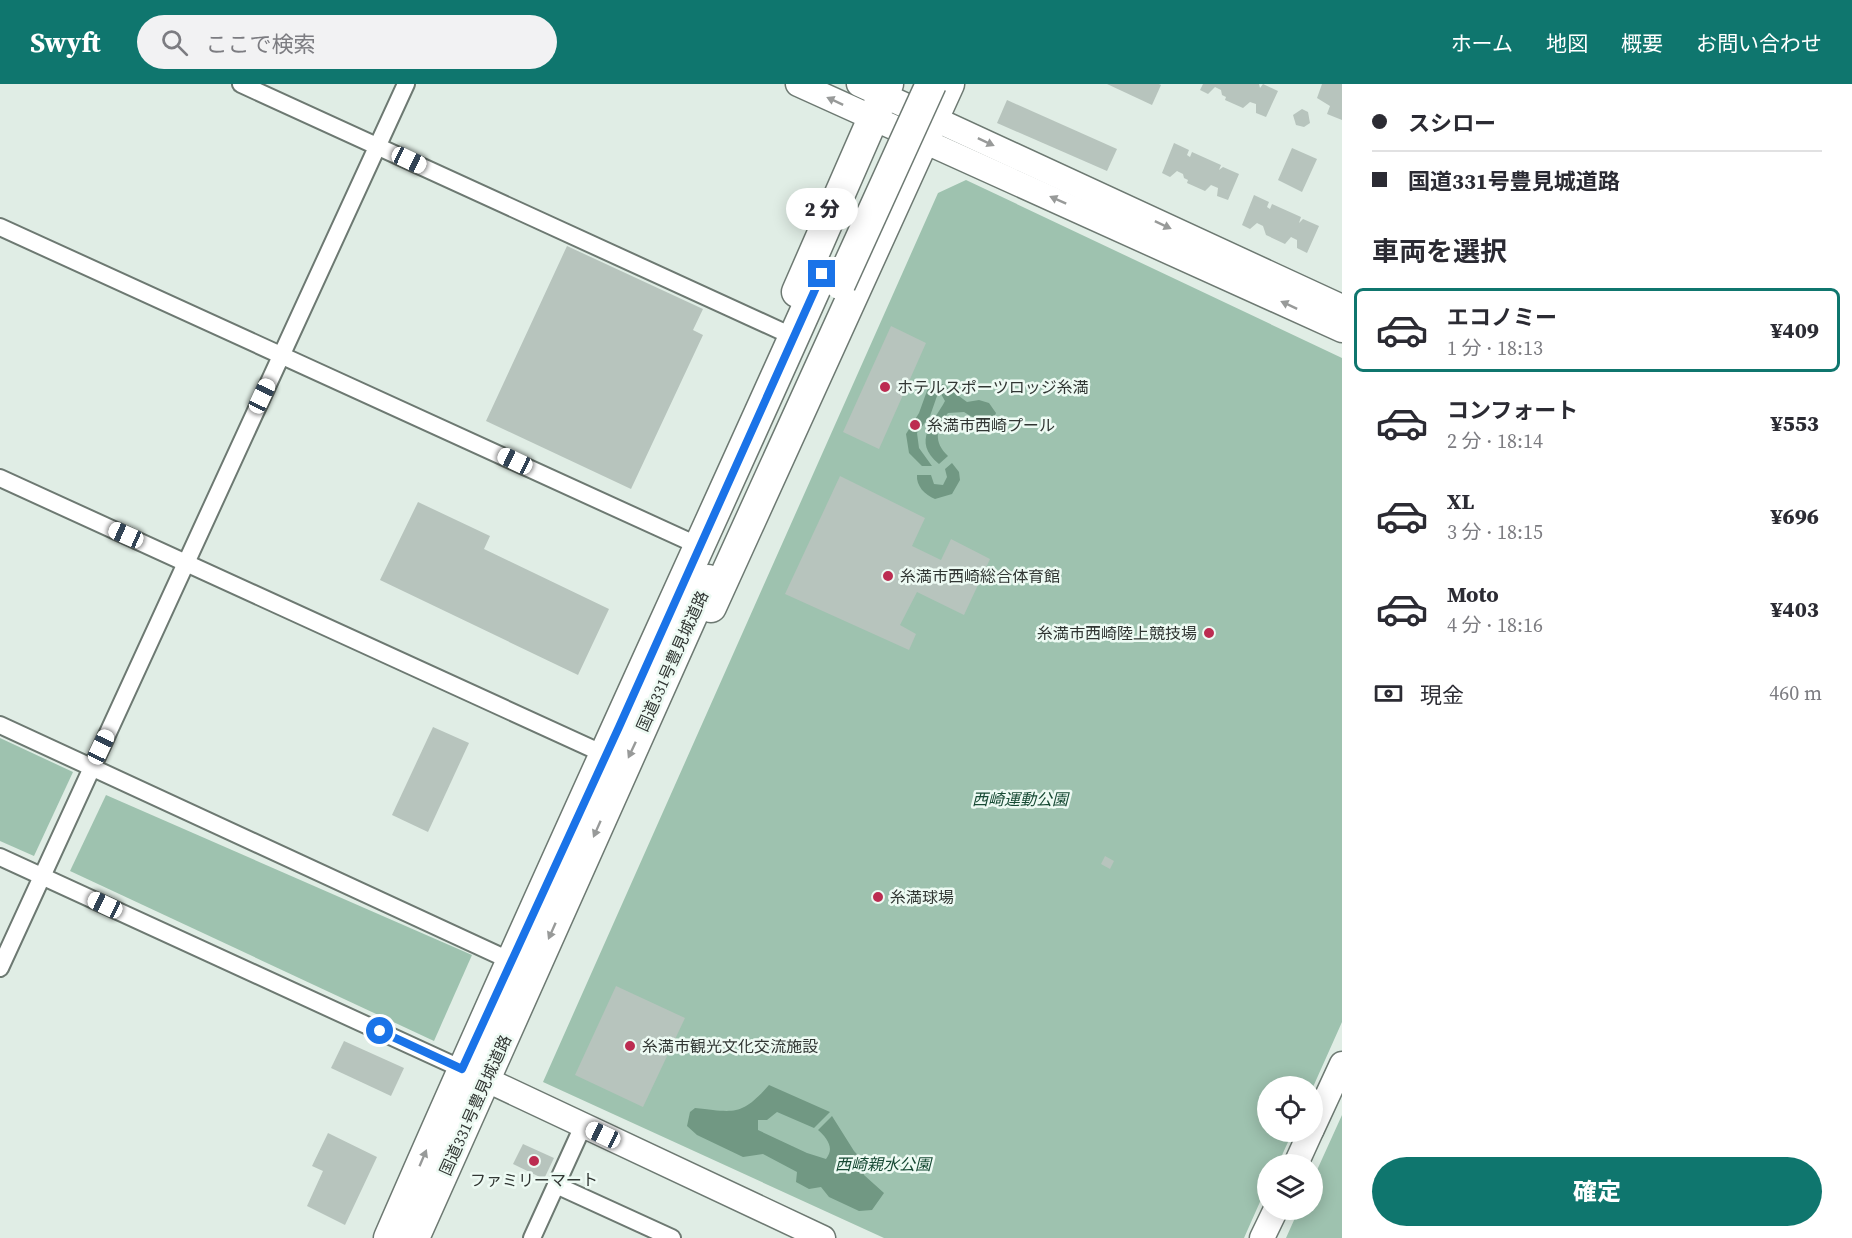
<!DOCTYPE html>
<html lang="ja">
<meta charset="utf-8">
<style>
:root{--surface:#fff;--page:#f2f2f3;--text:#2b2b33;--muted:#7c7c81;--line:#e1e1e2;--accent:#0f766e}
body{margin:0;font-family:"Source Serif 4","Noto Sans JP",serif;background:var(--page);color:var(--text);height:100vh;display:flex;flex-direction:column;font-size:22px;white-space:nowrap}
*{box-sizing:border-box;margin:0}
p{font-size:20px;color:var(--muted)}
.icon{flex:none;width:33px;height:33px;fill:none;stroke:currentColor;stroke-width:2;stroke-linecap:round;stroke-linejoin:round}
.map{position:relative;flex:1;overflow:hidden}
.panel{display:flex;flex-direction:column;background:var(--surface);width:510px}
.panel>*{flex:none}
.guide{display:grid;align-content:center;height:132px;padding:0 30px;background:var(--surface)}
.buttons{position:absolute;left:1257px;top:992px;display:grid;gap:12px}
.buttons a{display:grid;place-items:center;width:66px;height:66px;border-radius:50%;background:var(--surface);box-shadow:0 3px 15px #0003;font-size:30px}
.end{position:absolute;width:27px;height:27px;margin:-14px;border:8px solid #1a73e8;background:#fff;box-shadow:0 0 0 3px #fff}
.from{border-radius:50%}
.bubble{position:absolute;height:42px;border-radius:21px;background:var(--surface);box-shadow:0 3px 15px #0003;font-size:20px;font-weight:800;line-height:42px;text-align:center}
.car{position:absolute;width:18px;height:36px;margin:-18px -9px;border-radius:8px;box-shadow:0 0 4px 2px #0007;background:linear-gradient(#fff 24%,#345 0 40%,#fff 0 76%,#345 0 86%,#fff 0)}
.guide b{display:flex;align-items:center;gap:21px;height:57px;font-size:22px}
.guide b+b{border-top:2px solid var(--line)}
.guide i{width:15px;height:15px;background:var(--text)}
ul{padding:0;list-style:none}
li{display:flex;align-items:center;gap:18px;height:84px;margin:0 12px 9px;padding:0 18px;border:3px solid transparent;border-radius:9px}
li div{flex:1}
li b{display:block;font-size:22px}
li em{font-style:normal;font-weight:800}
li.selected{border-color:var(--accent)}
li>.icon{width:54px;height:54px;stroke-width:1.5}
h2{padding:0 30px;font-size:27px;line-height:72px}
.pay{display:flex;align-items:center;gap:15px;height:66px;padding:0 30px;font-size:22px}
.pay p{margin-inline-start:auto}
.button{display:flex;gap:12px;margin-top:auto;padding:12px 30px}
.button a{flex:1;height:69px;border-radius:36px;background:var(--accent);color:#fff;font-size:24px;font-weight:800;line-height:69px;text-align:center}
header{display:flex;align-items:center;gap:36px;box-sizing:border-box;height:84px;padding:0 30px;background:var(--accent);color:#fff}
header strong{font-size:28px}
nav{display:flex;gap:33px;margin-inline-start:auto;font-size:21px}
.search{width:420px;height:54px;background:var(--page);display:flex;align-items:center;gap:15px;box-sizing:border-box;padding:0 21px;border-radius:33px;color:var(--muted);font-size:22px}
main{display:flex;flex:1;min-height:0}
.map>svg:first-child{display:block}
.green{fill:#9ec2af}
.water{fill:#719883}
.building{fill:#b7c4bd}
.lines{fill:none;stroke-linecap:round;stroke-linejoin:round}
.street-casing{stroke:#6d7972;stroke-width:20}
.secondary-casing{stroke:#6d7972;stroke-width:27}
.highway-casing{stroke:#6d7972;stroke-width:33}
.street{stroke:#fff;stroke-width:16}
.secondary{stroke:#fff;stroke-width:24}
.highway{stroke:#fff;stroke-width:30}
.highway-bridge-casing{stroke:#6d7972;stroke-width:33;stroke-linecap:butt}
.highway-bridge{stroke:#fff;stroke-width:30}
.oneway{fill:#989a99}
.route{stroke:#1a73e8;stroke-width:8}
.poi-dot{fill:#bc2c51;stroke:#edfaf3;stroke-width:2}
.labels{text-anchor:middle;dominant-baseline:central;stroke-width:5;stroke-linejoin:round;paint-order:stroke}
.poi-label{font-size:16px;fill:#313633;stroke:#edfaf3;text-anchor:start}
.street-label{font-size:16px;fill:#313633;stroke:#edfaf3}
.park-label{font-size:16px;font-style:italic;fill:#174a34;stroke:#edfaf3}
</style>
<header>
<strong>Swyft</strong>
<div class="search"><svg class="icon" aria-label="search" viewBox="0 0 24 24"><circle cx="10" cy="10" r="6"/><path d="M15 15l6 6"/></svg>ここで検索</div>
<nav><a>ホーム</a><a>地図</a><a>概要</a><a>お問い合わせ</a></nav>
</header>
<main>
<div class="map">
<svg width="1342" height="1154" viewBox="0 0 1342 1154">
<rect width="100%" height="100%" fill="#e0ede5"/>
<g class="green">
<polygon points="966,96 1342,274 1342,938 1313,1003 1268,1002 1268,1047 1293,1047 1278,1080 1268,1080 1267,1102 1244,1154 884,1154 543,998 938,109"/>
<polygon points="0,654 73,688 34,772 0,757"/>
<polygon points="106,711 472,871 434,957 70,787"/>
<polygon points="1342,1031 1342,1154 1286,1154 1299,1125 1312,1125 1313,1095"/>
</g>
<g class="water">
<path d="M943 300 967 318 979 316 989 319 996 329 992 338 985 341 964 328 948 329C936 344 933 358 948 372L939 380C911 357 934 338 945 317L941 310 937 312 930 332 917 349 919 364 932 382H922L909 369 906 350 919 329 928 304Z"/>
<path d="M952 379 959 388 960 396 952 410 935 415C925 411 916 402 917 391H931L934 400 943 401 947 393 945 385Z"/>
<path d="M769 1001 830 1028 814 1044 777 1028 767 1036H758V1046L807 1069 826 1075C835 1064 827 1054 818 1046L832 1032 854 1067 867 1081 863 1087 864 1091 884 1109 872 1126 859 1127 829 1113 821 1103 809 1105 796 1098 797 1088 763 1070 743 1073 697 1051 687 1042 690 1028 695 1024C734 1028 741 1033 769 1001Z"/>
</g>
<g class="building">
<polygon points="1107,0 1159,0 1161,1 1152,21"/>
<polygon points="1203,0 1259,0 1260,4 1263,0 1278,7 1266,33 1256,29 1256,20 1250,18 1243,24 1225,16 1226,13 1222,11 1221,6 1215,3 1208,10 1200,6"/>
<polygon points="1322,0 1342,0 1342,36 1327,30 1330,22 1317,14"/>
<polygon points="1007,16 1117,65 1107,87 997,39"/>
<polygon points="1302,25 1308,28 1310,39 1304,43 1296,41 1293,31"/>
<polygon points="1174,59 1189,66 1187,71 1190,73 1192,68 1221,81 1219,86 1223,83 1239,90 1228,116 1217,112 1218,104 1211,101 1205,107 1187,99 1188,96 1184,94 1183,90 1177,87 1170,93 1162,89"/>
<polygon points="1292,64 1317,75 1302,108 1278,96"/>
<polygon points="1254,111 1269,118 1267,123 1270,125 1272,120 1301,133 1299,139 1303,135 1319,142 1307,169 1297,164 1297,156 1291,153 1285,160 1266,151 1263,142 1257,139 1250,145 1242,141"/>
<polygon points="567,162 703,225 693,246 703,251 631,405 486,337"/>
<polygon points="891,242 926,259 879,365 843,348"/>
<polygon points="840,392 925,434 912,462 941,476 951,455 990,475 964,531 917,508 900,541 916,550 909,566 785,510"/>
<polygon points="418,418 490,452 484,465 609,525 578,591 380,496"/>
<polygon points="433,643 469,659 428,748 392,731"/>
<polygon points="1105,772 1114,777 1110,785 1101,780"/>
<polygon points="616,902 685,934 643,1023 575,991"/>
<polygon points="344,957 404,984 391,1012 331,984"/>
<polygon points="328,1049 377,1073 345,1141 307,1122 323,1087 312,1082"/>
<polygon points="523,1060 554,1074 544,1095 513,1080"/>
</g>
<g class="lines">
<defs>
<g id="street">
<polyline points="241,0 781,247"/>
<polyline points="0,143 686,456"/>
<polyline points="0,394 606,671"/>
<polyline points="0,641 511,877"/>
<polyline points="0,773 462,985"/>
<polyline points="0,884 406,0"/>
<polyline points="556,1101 672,1154"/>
<polyline points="532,1154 583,1042"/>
</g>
<g id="secondary">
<polyline points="798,0 1342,246"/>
<polyline points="859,0 1342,223"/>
<polyline points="470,988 823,1154"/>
<polyline points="1312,1045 1342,980"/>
<polyline points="1296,1080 1311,1047"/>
<polyline points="1262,1154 1276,1125"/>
</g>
<g id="highway">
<polyline points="797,208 888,0"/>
<polyline points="711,523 949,0"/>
<path d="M389 1154C529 831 678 512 822 190"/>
<polyline points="414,1154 708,496"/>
</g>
</defs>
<use href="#street" class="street-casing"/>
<use href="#secondary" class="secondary-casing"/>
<use href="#highway" class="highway-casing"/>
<use href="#street" class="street"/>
<use href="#secondary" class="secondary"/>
<use href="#highway" class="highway"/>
<defs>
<polyline id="highway-bridge" points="840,200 931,0"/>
</defs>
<use href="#highway-bridge" class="highway-bridge-casing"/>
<use href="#highway-bridge" class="highway-bridge"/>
</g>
<defs><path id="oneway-solid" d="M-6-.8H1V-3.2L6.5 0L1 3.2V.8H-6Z" transform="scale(1.5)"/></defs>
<g class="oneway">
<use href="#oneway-solid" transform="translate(835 17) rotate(-155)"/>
<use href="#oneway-solid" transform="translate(986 58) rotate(25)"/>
<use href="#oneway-solid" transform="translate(1058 116) rotate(-156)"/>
<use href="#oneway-solid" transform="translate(1163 141) rotate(25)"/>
<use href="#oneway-solid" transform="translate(1289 221) rotate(-155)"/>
<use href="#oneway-solid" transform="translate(632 666) rotate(115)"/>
<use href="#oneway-solid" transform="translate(597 745) rotate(114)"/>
<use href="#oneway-solid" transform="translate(552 847) rotate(114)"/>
<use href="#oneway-solid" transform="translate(423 1074) rotate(-67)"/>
</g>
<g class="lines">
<polyline class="route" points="380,947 462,985 619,643 822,190"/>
</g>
<g class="poi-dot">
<circle cx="885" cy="303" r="6"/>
<circle cx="915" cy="341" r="6"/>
<circle cx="888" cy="492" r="6"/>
<circle cx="1209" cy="549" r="6"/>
<circle cx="878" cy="813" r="6"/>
<circle cx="630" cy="962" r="6"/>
<circle cx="534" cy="1077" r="6"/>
</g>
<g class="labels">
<g class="poi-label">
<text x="897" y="303">ホテルスポーツロッジ糸満</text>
<text x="927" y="341">糸満市西崎プール</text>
<text x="900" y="492">糸満市西崎総合体育館</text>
<text x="1197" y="549" text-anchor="end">糸満市西崎陸上競技場</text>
<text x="890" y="813">糸満球場</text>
<text x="642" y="962">糸満市観光文化交流施設</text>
<text x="534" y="1096" text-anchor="middle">ファミリーマート</text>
</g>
<g class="street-label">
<text transform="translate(672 577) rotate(-66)">国道331号豊見城道路</text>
<text transform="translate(475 1021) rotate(-66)">国道331号豊見城道路</text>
</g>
<g class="park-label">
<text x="1020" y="715">西崎運動公園</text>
<text x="883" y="1080">西崎親水公園</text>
</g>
</g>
</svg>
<div class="buttons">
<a><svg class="icon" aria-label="locate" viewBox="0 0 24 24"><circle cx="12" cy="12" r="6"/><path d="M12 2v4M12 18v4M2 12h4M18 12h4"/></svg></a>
<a><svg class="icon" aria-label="layers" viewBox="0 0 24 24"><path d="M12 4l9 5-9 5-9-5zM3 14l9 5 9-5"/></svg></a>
</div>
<i class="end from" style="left:380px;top:947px"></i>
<i class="end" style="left:822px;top:190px"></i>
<div class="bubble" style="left:786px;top:104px;width:72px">2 分</div>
<i class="car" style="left:409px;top:76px;rotate:115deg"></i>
<i class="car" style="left:262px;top:312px;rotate:25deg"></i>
<i class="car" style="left:515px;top:377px;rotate:295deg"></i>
<i class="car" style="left:126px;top:451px;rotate:294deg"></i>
<i class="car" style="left:101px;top:663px;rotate:25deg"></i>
<i class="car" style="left:105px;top:821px;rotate:295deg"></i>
<i class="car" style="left:603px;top:1051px;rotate:295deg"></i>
</div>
<section class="panel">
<div class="guide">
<b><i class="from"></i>スシロー</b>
<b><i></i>国道331号豊見城道路</b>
</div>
<h2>車両を選択</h2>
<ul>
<li class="selected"><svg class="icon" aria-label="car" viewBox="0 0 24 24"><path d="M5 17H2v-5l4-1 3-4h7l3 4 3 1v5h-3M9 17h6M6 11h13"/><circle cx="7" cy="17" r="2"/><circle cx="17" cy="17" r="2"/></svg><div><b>エコノミー</b><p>1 分 · 18:13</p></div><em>¥409</em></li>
<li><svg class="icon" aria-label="car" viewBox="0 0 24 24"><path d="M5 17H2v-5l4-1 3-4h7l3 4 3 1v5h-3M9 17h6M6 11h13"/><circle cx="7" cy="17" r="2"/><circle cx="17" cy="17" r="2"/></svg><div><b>コンフォート</b><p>2 分 · 18:14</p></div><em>¥553</em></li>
<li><svg class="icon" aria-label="car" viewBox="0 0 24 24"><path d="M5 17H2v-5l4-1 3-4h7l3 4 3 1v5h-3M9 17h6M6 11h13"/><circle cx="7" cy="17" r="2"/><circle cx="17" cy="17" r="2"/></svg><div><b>XL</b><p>3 分 · 18:15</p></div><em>¥696</em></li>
<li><svg class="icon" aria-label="car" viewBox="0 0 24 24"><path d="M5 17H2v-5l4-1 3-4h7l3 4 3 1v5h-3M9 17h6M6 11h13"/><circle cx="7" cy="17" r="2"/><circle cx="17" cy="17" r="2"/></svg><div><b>Moto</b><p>4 分 · 18:16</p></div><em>¥403</em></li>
</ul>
<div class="pay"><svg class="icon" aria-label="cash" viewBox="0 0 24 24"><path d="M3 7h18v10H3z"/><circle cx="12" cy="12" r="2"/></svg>現金<p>460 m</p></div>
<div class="button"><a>確定</a></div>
</section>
</main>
